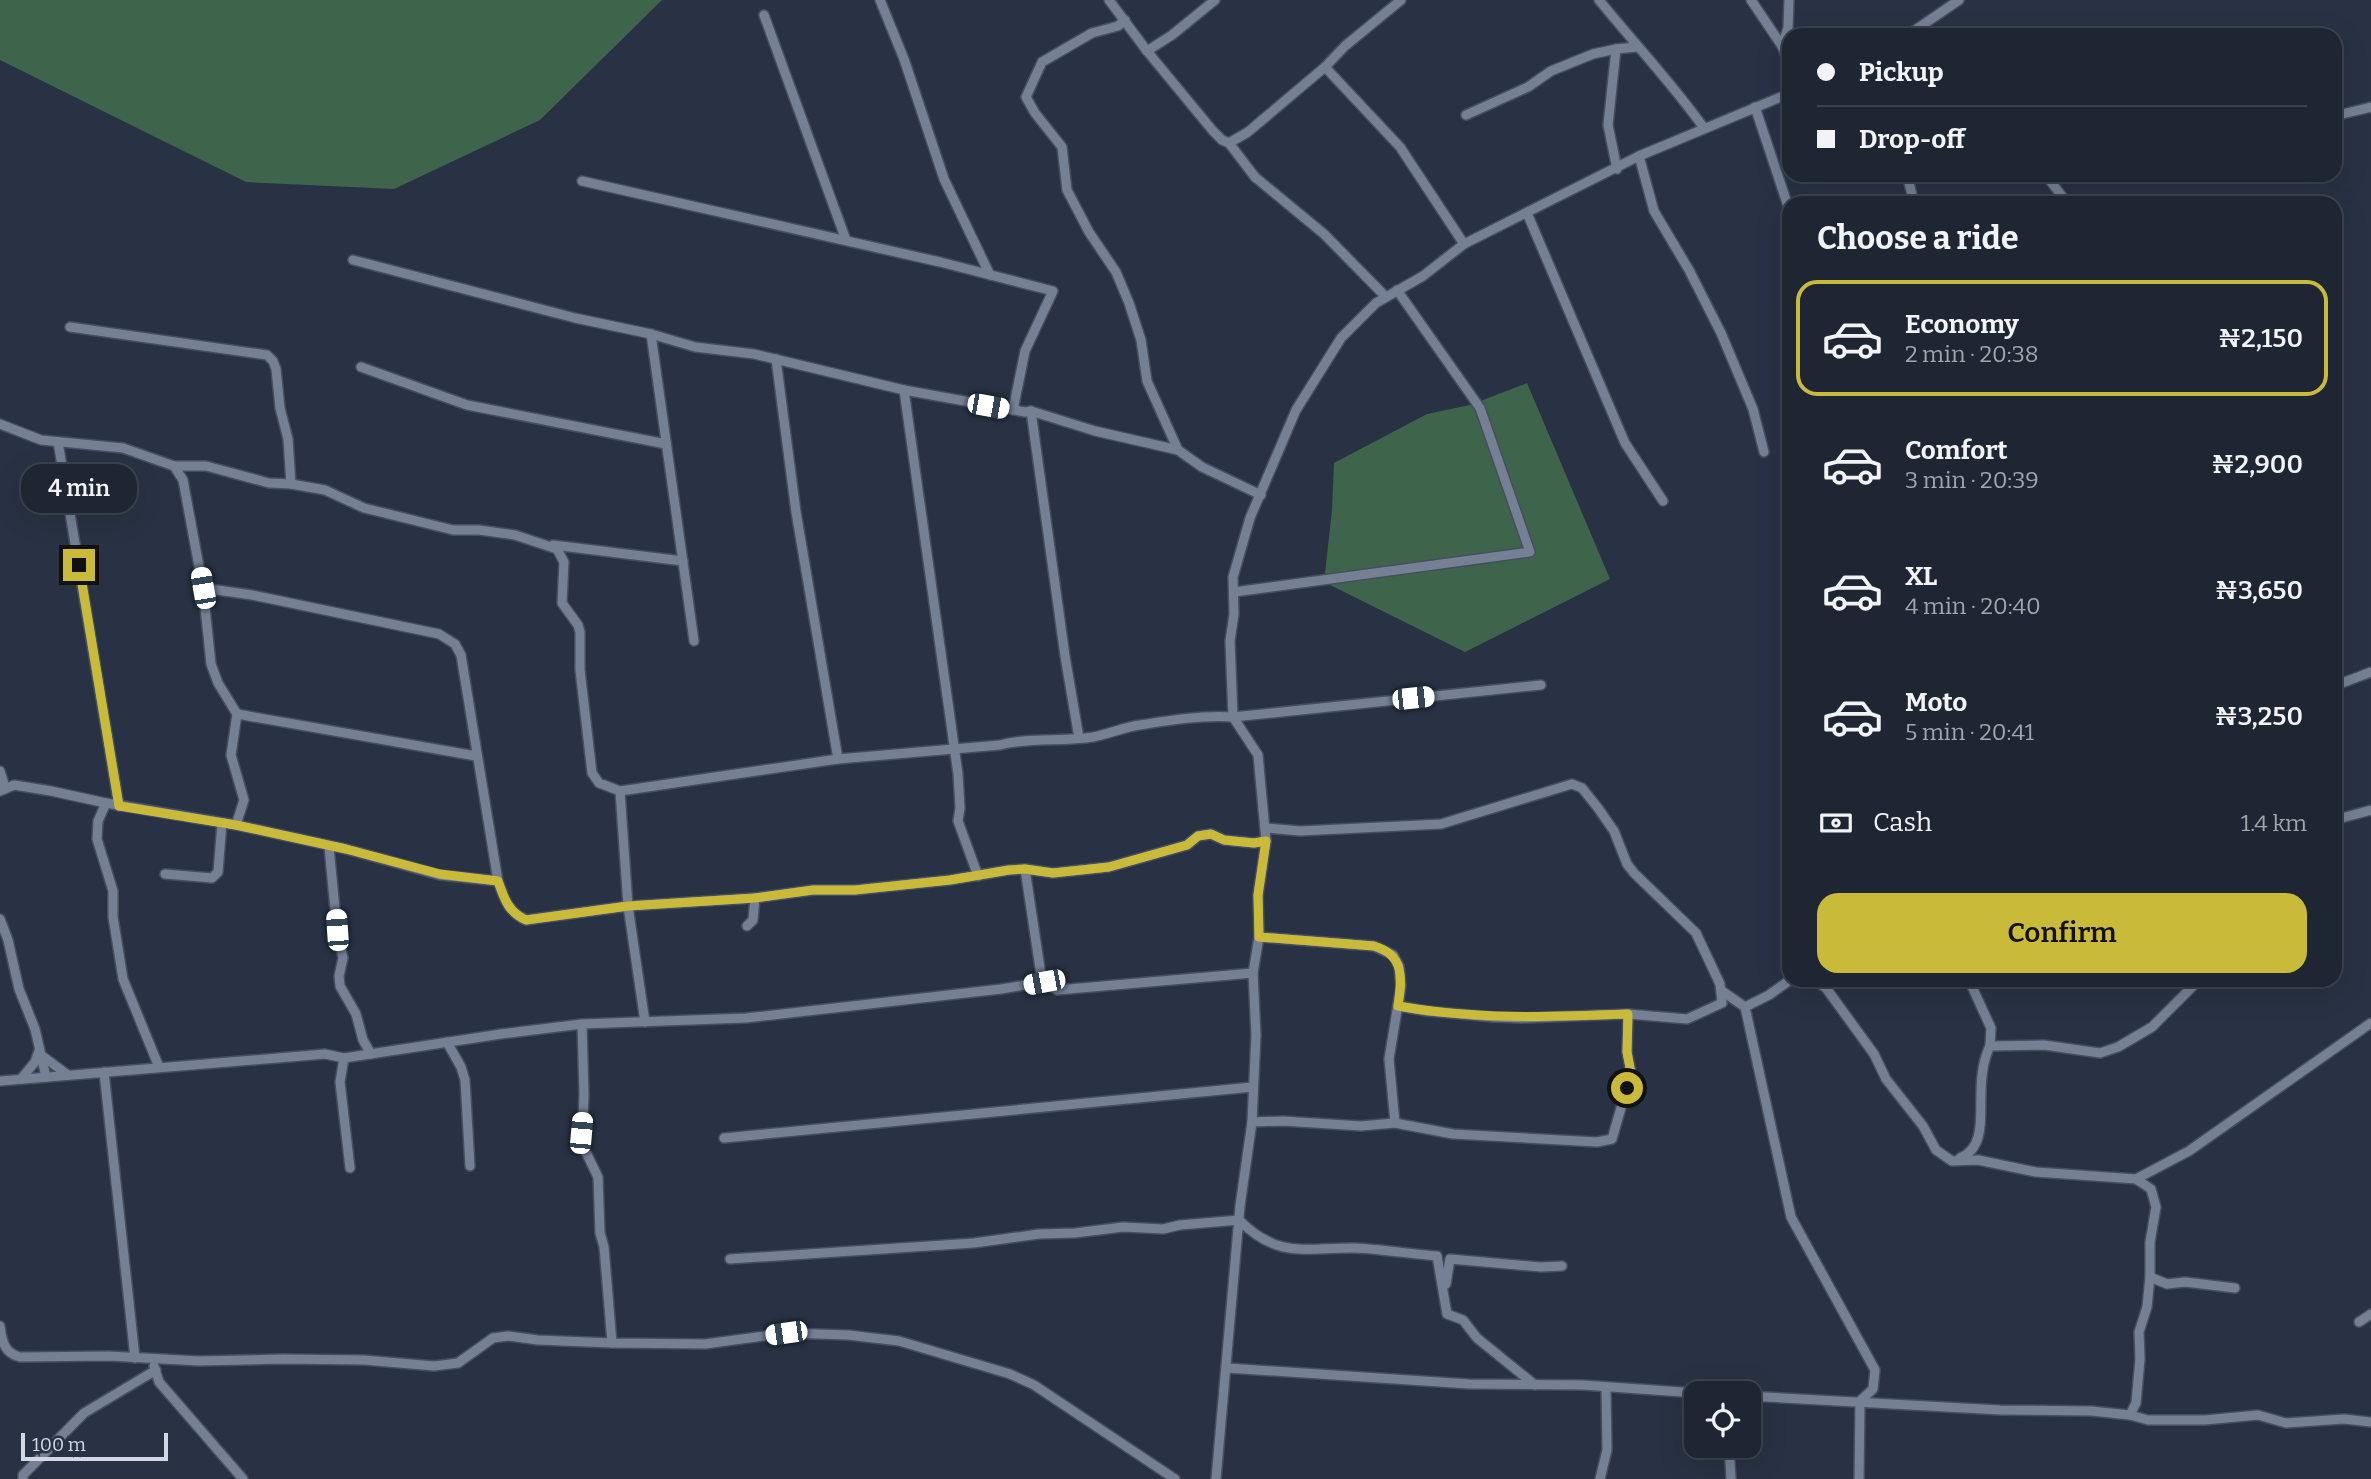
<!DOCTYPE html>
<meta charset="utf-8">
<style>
:root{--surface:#1f2633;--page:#2c323f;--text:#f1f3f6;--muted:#a1a5ac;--line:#3c434e;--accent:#caba3a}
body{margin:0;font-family:Bitter,serif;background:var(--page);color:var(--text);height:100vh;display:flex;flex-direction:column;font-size:26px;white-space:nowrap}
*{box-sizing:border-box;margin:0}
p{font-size:23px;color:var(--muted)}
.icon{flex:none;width:38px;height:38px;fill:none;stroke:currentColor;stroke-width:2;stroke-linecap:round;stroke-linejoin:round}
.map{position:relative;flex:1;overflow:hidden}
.drawer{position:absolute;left:1782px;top:196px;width:560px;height:791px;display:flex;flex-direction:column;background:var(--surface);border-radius:21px;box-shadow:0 7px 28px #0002,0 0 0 2px var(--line)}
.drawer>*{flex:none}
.hud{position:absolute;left:1782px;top:28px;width:560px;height:154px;border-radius:21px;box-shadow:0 7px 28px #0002,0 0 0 2px var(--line);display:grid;align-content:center;height:154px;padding:0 35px;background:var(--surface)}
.buttons{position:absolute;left:1684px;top:1381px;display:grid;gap:14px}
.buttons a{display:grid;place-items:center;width:77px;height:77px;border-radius:14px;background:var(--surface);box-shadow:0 7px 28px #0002,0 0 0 2px var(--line);font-size:35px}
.scale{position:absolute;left:21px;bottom:18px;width:147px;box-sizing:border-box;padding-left:7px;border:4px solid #d1d7e3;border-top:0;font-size:19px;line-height:24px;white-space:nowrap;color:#d1d7e3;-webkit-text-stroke:5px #293244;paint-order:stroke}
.end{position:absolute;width:32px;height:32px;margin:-16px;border:9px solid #caba3a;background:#111;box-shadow:0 0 0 4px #111}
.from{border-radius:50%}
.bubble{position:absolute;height:49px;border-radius:21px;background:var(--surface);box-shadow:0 7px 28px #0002,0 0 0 2px var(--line);font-size:23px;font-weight:600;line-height:49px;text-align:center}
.car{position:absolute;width:21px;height:42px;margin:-21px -10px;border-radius:9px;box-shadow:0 0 5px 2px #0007;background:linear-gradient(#fff 24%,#345 0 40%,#fff 0 76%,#345 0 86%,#fff 0)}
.hud b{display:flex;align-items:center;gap:24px;height:66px;font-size:26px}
.hud b+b{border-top:2px solid var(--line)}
.hud i{width:18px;height:18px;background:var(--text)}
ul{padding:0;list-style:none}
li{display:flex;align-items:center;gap:21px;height:116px;margin:0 14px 10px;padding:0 21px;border:4px solid transparent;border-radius:21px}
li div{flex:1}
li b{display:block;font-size:26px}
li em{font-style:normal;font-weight:600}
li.current{border-color:var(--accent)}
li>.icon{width:63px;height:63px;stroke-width:1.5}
h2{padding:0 35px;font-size:32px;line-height:84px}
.pay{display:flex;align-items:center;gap:18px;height:77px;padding:0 35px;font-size:26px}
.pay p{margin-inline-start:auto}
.action{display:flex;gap:14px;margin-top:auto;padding:14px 35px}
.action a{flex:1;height:80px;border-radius:21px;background:var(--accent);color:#111;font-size:28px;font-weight:600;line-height:80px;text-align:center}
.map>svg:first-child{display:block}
.green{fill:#3e654c}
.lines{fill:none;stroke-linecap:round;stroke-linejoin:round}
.street-casing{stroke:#474e5e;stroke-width:12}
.street{stroke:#758095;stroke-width:9}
.route{stroke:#caba3a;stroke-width:9}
</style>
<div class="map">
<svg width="2371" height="1479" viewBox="0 0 2371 1479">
<rect width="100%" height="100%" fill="#293244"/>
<g class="green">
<polygon points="0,0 662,0 540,120 394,189 246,182 0,60"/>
<polygon points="1527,383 1610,579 1465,652 1324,582 1332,510 1334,463 1427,414 1470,405"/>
</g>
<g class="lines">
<defs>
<g id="street">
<polyline points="880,0 904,59 944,179 990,275"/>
<polyline points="1109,0 1147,51 1213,131 1222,140 1229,143 1255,177 1324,234 1386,297"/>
<path d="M1599 0C1634 43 1672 83 1704 128"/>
<polyline points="1751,0 1782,46 1788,60"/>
<polyline points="764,15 846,240"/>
<polyline points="1125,20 1118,26 1092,33 1042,62 1026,97 1035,113 1062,147 1067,190 1089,232 1116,272 1129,303 1141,340 1147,381 1178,450"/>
<polyline points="1908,35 1959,0"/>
<polyline points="1782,46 1788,28 1789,0"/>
<polyline points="1147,51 1172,35 1215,0"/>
<polyline points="1325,67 1400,147 1464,244"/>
<polyline points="1755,107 1788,206"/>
<polyline points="1466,115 1528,87 1551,71 1593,54 1616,49"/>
<polyline points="2334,116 2371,107"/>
<polyline points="1229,143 1248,132 1325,67 1345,46 1401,0"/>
<polyline points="1639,156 1654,211 1689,270 1721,333 1753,409 1764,452"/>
<polyline points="1617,169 1608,125 1616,49 1637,47"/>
<polyline points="1907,175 1914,203"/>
<polyline points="2046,175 2067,203"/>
<polyline points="582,181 940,262 1053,291 1025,351 1013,410"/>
<polyline points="1527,213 1625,443 1663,501"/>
<polyline points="353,260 575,318 651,334 695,347 754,354 904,390 1025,412 1031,411 1095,431 1178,450 1202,467 1261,495"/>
<polyline points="70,327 267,355 273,361 276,369 280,408 288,439 291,484"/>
<polyline points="651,334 694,641"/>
<polyline points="776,359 796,512 838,759"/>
<polyline points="361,367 467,405 666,444"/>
<polyline points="904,390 958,774 960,808 958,821 978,876"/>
<polyline points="1031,411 1065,656 1079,738"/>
<polyline points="0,424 41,440 123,448 174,466 183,480 203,588 211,664 218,683 237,714 231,755 244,800 236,825"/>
<polyline points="58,442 119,806"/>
<path d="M174 466H206L269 483 291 484 325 490 364 508 453 530H479L515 535 557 549 564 562 562 603 578 625 580 632V670L592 773 599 783 620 791 838 759 1000 745C1030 737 1062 742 1093 737 1109 734 1124 727 1140 725 1171 720 1202 715 1233 717L1541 685"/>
<polyline points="553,545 683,561"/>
<path d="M203 588 252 595 439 634 455 644 461 655 498 881C504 898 508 912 526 920L628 906 645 1022"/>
<polyline points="1234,592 1530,552 1480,408 1397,290"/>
<polyline points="2334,686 2371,672"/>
<polyline points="237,714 476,756"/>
<polyline points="0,771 5,787"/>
<polyline points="0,791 14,785 51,791 106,803 236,825 346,849 440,875 498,881"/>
<polyline points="620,791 628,906 755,898"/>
<polyline points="106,803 98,821 97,839 113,891 113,917 123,979 159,1067"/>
<polyline points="2334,820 2371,810"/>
<polyline points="1266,828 1300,831 1441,824 1572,784 1582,788 1598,808 1614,831 1627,864 1634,873 1696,933 1720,984 1722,1003 1687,1019 1628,1014 1521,1018 1493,1017 1427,1011 1398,1006"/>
<polyline points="329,847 337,930 343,958 339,976 340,986 356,1014 363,1040 371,1054"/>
<polyline points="1025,869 1041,975 1044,982 1057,990 1253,973"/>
<polyline points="165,874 212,878 218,872 222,823"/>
<polyline points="0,919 8,940 19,989 35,1029 46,1077"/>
<polyline points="747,926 753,920 755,898 813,890 855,890 950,880 1009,870 1025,869 1053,873 1109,867 1187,845 1198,836 1211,834 1224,840 1254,843 1266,841"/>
<polyline points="1259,937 1374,946 1393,955 1399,966 1401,986 1389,1059 1395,1123"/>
<polyline points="1814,980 1826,988 1874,1054 1886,1079 1923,1126 1936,1150 1952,1161 1978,1160 2036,1172 2136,1179 2151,1189 2156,1207 2150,1242 2150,1277 2147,1307 2139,1332 2140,1359 2136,1403 2130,1415"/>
<polyline points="1969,980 1991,1028 1990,1046"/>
<polyline points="1722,991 1745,1007 1791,1217 1875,1370 1873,1389 1860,1401 1859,1479"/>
<polyline points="1745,1007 1769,995 1790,980"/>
<polyline points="582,1024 584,1095 582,1144 598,1177 600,1233 604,1247 612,1343"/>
<polyline points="447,1042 461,1067 465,1080 470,1166"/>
<polyline points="41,1055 68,1075"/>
<polyline points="104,1072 135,1358"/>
<polyline points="21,1079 35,1062 39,1051"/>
<polyline points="0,1081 325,1054 344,1058"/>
<polyline points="1252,1122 1283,1121 1361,1126 1395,1123 1453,1134 1597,1142 1612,1139 1631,1073 1627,1052 1628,1014"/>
<polyline points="724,1138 1253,1087"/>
<path d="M1960 1158C1985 1148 1980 1117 1981 1095 1981 1078 1983 1060 1990 1046L2044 1045 2100 1053 2118 1047 2152 1027 2199 980"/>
<polyline points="350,1168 340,1082 344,1058 501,1034 582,1024 746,1018 1001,989 1044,982"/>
<polyline points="2136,1179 2189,1151 2371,1023"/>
<path d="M730 1259 974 1243 1039 1234 1075 1233 1123 1227 1163 1229 1180 1225 1239 1220C1279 1260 1306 1247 1355 1248 1382 1249 1410 1254 1437 1256L1447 1314 1463 1320 1477 1338 1535 1385"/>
<polyline points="2150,1277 2167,1284 2185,1282 2235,1288"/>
<polyline points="1446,1284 1450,1259 1541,1267 1562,1266"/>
<polyline points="2359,1322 2371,1314"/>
<path d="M0 1326C2 1341 4 1353 20 1357L109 1356 199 1361 282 1359 364 1360 434 1366 458 1363 493 1338 508 1336 538 1340 612 1343 705 1344 786 1333 848 1335 899 1341 1010 1374 1034 1385 1175 1479"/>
<polyline points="154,1366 159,1382 243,1479"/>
<polyline points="1227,1368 1469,1384 1583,1385 1696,1393"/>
<polyline points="1748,1396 2000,1410 2091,1411 2130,1415 2148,1420 2205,1420 2258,1415 2286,1423 2344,1419 2371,1422"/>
<polyline points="1729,1446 1731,1479"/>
<polyline points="23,1479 23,1475 84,1413 156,1370"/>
<polyline points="1216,1479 1240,1206 1252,1122 1256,1035 1253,973 1259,937 1258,895 1266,841 1258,755 1233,717 1230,641 1234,614 1233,577 1250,518 1296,410 1341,338 1376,303 1423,276 1464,244 1639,156 1788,94"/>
<polyline points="1600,1479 1607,1450 1606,1388"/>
</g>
</defs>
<use href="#street" class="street-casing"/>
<use href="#street" class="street"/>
</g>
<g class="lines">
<path class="route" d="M79 565 119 806 236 825 346 849 440 874 498 881C504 898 508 912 526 920L628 906 755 898 813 890H855L950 880 1009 870 1025 869 1053 873 1109 867 1187 845 1198 836 1211 834 1224 840 1254 843 1266 841 1258 895 1259 937 1374 946C1405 955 1402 979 1398 1006 1475 1020 1551 1017 1628 1014L1627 1052 1631 1073 1627 1088"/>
</g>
</svg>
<div class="buttons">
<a><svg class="icon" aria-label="locate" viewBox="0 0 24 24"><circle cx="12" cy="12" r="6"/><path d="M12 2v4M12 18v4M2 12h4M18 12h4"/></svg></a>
</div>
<div class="scale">100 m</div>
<i class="end from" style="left:1627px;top:1088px"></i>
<i class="end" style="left:79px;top:565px"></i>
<div class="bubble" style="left:21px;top:464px;width:116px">4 min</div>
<i class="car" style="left:988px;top:406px;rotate:100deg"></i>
<i class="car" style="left:203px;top:588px;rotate:350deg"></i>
<i class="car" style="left:1413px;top:698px;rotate:84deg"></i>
<i class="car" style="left:337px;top:930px;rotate:356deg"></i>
<i class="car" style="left:1044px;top:982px;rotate:259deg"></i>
<i class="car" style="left:581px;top:1133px;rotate:5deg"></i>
<i class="car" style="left:786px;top:1333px;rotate:262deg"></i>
<div class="hud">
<b><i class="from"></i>Pickup</b>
<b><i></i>Drop-off</b>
</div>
<section class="drawer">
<h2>Choose a ride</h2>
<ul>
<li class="current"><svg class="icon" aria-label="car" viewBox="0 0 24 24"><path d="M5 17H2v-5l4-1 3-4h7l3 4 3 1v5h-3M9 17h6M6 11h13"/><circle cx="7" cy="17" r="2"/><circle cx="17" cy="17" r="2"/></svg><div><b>Economy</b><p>2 min · 20:38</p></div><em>₦2,150</em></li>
<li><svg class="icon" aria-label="car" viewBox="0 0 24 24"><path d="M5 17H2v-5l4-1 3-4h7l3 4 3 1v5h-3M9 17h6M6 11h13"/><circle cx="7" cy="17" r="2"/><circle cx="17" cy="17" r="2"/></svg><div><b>Comfort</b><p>3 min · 20:39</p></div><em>₦2,900</em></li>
<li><svg class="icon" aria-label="car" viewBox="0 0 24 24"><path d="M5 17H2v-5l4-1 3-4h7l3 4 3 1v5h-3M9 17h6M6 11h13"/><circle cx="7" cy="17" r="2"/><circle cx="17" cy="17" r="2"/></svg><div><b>XL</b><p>4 min · 20:40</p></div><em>₦3,650</em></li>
<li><svg class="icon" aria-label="car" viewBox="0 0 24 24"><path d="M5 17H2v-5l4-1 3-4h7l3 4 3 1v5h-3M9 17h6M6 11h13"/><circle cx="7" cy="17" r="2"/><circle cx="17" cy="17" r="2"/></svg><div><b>Moto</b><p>5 min · 20:41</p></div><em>₦3,250</em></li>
</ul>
<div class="pay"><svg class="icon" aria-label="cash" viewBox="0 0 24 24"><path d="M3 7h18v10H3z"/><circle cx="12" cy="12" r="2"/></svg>Cash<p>1.4 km</p></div>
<div class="action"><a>Confirm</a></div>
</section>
</div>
